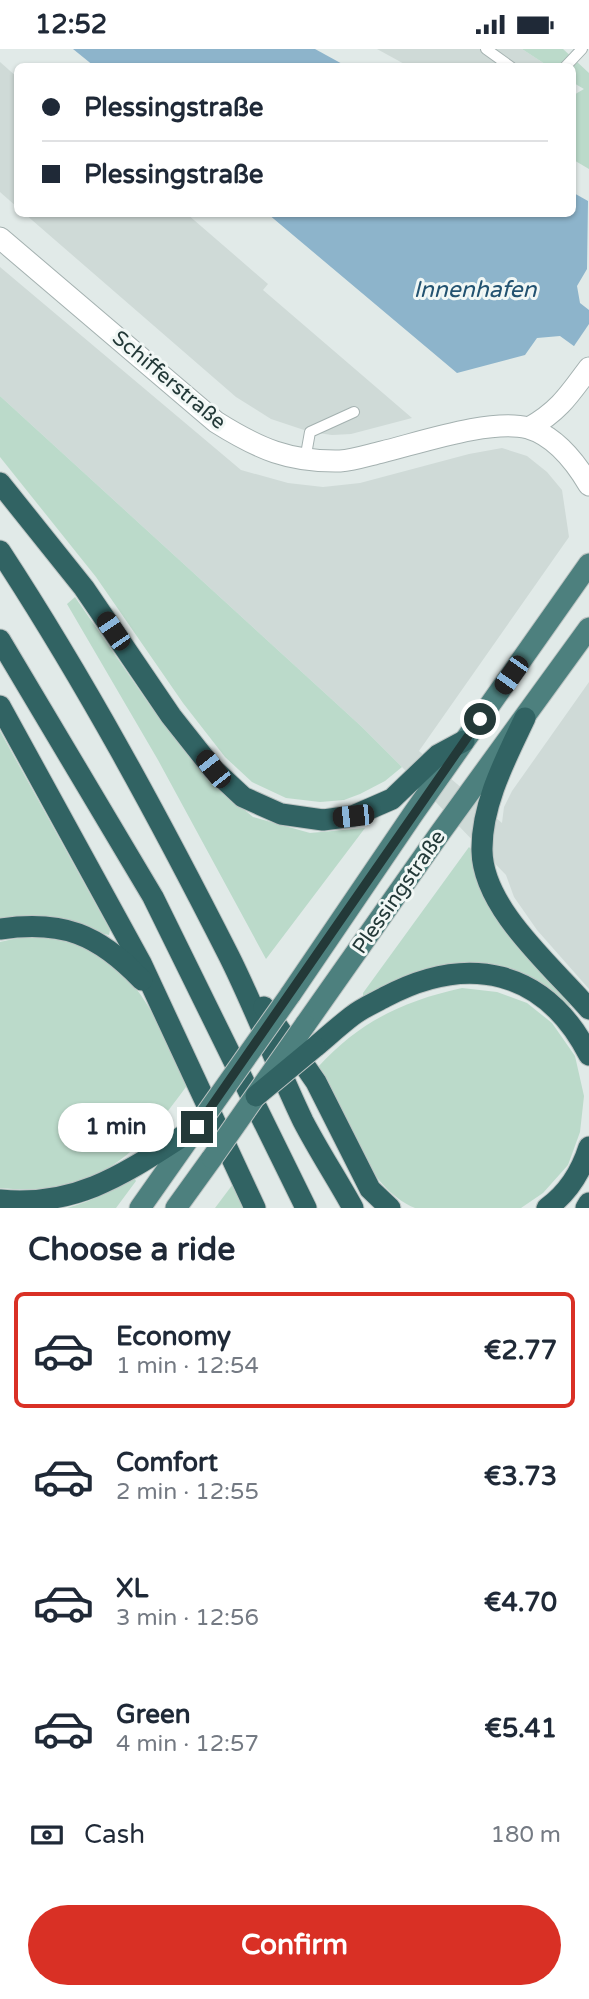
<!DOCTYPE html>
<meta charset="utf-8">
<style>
:root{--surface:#fff;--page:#f2f2f3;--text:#1f2937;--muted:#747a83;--line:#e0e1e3;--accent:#d93025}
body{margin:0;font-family:"Varela Round",sans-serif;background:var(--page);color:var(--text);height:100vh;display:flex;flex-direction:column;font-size:26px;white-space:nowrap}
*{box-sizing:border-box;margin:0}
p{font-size:23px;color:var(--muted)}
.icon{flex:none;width:38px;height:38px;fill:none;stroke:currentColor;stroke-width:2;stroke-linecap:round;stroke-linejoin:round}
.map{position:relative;height:1159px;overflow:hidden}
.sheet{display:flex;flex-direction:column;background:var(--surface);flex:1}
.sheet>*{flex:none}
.top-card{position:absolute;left:14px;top:14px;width:562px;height:154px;border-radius:10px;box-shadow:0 2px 5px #0004;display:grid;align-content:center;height:154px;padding:0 28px;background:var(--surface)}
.end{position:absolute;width:32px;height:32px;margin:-16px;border:9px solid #233938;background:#fff;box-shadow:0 0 0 4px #fff}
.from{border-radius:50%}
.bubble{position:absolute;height:49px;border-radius:24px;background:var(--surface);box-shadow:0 2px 5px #0004;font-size:23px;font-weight:700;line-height:49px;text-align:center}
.car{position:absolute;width:21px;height:42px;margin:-21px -10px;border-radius:9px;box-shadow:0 0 5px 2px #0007;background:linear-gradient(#222 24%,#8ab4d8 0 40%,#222 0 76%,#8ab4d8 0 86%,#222 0)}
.top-card b{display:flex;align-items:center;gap:24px;height:66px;font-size:26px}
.top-card b+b{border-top:2px solid var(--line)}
.top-card i{width:18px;height:18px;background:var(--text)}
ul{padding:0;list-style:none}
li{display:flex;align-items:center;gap:21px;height:116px;margin:0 14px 10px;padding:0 14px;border:4px solid transparent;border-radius:10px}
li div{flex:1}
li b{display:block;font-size:26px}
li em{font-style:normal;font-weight:700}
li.current{border-color:var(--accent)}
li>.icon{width:63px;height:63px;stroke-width:1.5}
h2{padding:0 28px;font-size:32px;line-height:84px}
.pay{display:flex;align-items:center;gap:18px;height:77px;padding:0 28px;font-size:26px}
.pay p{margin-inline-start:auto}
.button{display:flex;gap:14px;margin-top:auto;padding:14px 28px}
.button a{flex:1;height:80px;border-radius:42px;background:var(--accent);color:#fff;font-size:28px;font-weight:700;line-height:80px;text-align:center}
.status{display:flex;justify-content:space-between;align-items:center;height:49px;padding:0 35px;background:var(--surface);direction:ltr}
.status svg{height:19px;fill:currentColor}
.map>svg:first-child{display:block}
.built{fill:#cfdad7}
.green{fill:#bbdaca}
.water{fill:#8db4cb}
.pier{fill:#e1eae8}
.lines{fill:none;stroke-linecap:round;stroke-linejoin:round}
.service-casing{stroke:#a4b1b0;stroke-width:12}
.tertiary-casing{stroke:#a4b1b0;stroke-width:23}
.trunk-casing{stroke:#bdc4c3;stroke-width:23}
.motorway-casing{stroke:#bdc4c3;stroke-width:23}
.service{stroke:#fff;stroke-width:10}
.tertiary{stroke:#fff;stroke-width:21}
.trunk{stroke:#4d807e;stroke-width:21}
.motorway{stroke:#316363;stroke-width:21}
.trunk-bridge-casing{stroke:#bdc4c3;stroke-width:23;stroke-linecap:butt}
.motorway-bridge-casing{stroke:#bdc4c3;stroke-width:23;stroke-linecap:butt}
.trunk-bridge{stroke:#4d807e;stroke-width:21}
.motorway-bridge{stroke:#316363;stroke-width:21}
.route{stroke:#233938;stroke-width:9}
.labels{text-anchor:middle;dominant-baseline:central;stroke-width:6;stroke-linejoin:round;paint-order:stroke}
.street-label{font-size:21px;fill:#233938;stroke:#f1f7f5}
.water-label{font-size:23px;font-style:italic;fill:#225270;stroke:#f1f7f5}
</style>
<div class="status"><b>12:52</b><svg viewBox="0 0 49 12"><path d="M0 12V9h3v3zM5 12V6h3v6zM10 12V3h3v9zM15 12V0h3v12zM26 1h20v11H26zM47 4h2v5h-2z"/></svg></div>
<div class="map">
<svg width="589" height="1159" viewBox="0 0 589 1159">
<rect width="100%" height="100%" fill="#e1eae8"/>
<g class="built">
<polygon points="377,0 522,0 548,17 408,17"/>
<polygon points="0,13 17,28 17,158 0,143"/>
<polygon points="25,165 187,165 268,235 263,241 412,369 351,385 332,386 310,383 271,370 236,348"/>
<polygon points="0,218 241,421 288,434 323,438 360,434 469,405 502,399 527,407 547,423 562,441 569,488 419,702 502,774 504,758 512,742 589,633 589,940 537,881 514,848 506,826 402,718 362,678 0,347"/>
</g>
<g class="green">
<polygon points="522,0 563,0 589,24 589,120 572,110 572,47 584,40 572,33 572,18 548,17"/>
<polygon points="0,347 362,678 402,718 385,732 360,745 344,751 320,753 286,749 252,733 225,708 183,654 96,528 0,408"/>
<polygon points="75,548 149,655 205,728 253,768 310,784 365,779 266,910 158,711 67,555"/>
<polygon points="0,682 110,881 109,886 95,883 0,872"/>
<path d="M469 798 473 802 500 874 518 899 573 955 569 957C500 898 437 905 363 951V944Z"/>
<path d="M27 887C48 889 67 891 86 898 138 918 165 989 188 1035 135 1109 95 1148 0 1139V893Z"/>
<path d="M462 939 497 943 527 954 552 974 575 1007 584 1047 580 1083 568 1116 543 1144 521 1159H415C366 1139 341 1063 318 1018 359 973 403 952 462 939Z"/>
<path d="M133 1127 136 1132 116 1159H67C92 1152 112 1142 133 1127Z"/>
<polygon points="233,1135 243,1159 215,1159"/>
</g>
<g class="water">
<polygon points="73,0 315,0 346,17 94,17"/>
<polygon points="572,143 588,152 587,220 577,237 580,254 589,261 589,308 560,287 537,289 525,306 457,324 268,165 572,164"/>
</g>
<polygon class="pier" points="589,275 589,312 572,300"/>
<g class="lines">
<defs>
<g id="service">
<polyline points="486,0 511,18"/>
<polyline points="565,18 582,0"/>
<polyline points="305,411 310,383 354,363"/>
</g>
<g id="tertiary">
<path d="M0 189 216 373C259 400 289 413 340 412 354 411 369 406 382 403 419 394 492 369 528 379 555 387 576 414 589 436"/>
<path d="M529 379C559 362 569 346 589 319"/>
</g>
<g id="trunk">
<polyline points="290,946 413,765 589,515"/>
<polyline points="305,976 440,784 589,579"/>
<polyline points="140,1159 197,1078"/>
<polyline points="176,1159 212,1109"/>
</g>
<g id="motorway">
<polyline points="0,434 84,539 171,667 213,720 243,748 281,765 323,771 353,767 392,750 438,706 464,692"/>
<path d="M0 502C85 632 159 769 229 907 256 961 277 1018 303 1072 318 1101 337 1130 353 1159"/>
<polyline points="0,591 153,848 306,1159"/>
<polyline points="0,657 141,914 255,1159"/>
<path d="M525 669C506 709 481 756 482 802 483 860 553 918 589 960"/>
<path d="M0 880C63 871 98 885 142 931"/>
<polyline points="264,958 316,1033 370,1140 390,1159"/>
<path d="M315 998C327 988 339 977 352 967 362 959 374 954 385 948 468 904 545 920 589 1006"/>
<path d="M0 1151C82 1159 132 1119 197 1078"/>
<path d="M547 1159C568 1144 581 1123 589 1098"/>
<polyline points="586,1159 589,1154"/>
</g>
</defs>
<use href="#service" class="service-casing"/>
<use href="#tertiary" class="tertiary-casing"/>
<use href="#trunk" class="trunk-casing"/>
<use href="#motorway" class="motorway-casing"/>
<use href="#service" class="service"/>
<use href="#tertiary" class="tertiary"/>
<use href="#trunk" class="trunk"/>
<use href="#motorway" class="motorway"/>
<defs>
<g id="trunk-bridge">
<polyline points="197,1078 290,946"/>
<polyline points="212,1109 305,976"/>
</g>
<polyline id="motorway-bridge" points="256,1047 315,998"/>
</defs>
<use href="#trunk-bridge" class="trunk-bridge-casing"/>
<use href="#motorway-bridge" class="motorway-bridge-casing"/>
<use href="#trunk-bridge" class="trunk-bridge"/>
<use href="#motorway-bridge" class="motorway-bridge"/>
</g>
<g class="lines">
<polyline class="route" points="197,1078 480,670"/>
</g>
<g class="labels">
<g class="street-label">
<text transform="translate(169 331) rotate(40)">Schifferstraße</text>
<text transform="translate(399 843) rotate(-55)">Plessingstraße</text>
</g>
<g class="water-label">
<text x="475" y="241">Innenhafen</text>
</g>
</g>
</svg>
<i class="end from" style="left:480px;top:670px"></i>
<i class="end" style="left:197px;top:1078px"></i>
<div class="bubble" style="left:58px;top:1054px;width:116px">1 min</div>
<i class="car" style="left:113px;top:582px;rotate:326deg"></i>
<i class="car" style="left:511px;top:626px;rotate:215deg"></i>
<i class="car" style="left:213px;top:720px;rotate:322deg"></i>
<i class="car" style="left:353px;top:767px;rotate:264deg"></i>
<div class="top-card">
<b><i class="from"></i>Plessingstraße</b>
<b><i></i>Plessingstraße</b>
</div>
</div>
<section class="sheet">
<h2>Choose a ride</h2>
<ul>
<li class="current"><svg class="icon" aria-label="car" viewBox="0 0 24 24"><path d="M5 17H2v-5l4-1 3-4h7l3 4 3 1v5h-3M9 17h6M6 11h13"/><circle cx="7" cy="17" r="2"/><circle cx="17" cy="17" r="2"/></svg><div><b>Economy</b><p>1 min · 12:54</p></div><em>€2.77</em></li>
<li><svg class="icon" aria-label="car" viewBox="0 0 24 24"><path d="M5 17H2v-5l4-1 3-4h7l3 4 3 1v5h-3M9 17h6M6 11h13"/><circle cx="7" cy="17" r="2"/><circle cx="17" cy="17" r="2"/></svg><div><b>Comfort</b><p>2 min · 12:55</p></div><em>€3.73</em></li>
<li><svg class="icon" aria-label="car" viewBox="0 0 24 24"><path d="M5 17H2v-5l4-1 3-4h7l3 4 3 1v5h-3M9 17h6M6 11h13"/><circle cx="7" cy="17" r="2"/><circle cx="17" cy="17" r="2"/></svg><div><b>XL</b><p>3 min · 12:56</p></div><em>€4.70</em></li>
<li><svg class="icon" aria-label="car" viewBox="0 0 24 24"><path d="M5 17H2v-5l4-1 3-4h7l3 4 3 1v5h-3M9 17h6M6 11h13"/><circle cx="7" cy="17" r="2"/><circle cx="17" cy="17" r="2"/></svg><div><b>Green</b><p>4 min · 12:57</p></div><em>€5.41</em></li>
</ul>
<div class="pay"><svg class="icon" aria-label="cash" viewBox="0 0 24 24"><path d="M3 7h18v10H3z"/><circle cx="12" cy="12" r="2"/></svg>Cash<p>180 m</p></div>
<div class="button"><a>Confirm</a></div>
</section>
